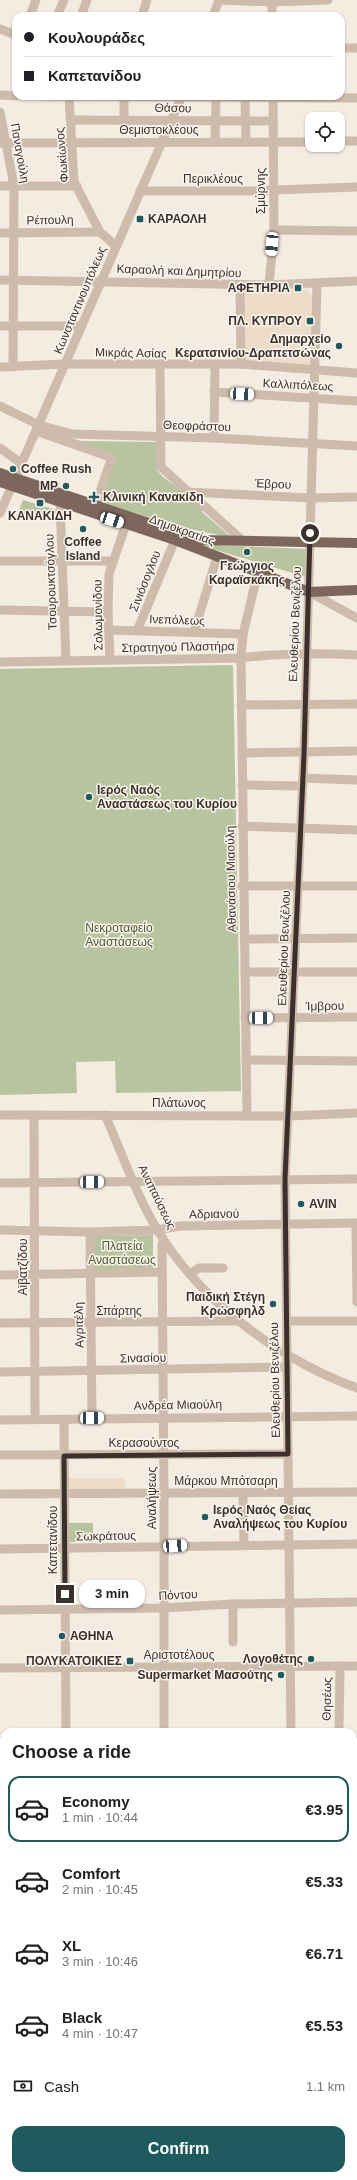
<!DOCTYPE html>
<meta charset="utf-8">
<style>
:root{--surface:#fff;--page:#f6f6f6;--text:#202124;--muted:#757577;--line:#e0e0e0;--accent:#1f5a5e}
body{margin:0;font-family:Helvetica,sans-serif;background:var(--page);color:var(--text);height:100vh;display:flex;flex-direction:column;font-size:15px;white-space:nowrap}
*{box-sizing:border-box;margin:0}
p{font-size:13px;color:var(--muted)}
.icon{flex:none;width:22px;height:22px;fill:none;stroke:currentColor;stroke-width:2;stroke-linecap:round;stroke-linejoin:round}
.map{position:relative;flex:1;overflow:hidden}
.side{position:absolute;left:0px;top:1728px;width:357px;height:452px;display:flex;flex-direction:column;background:var(--surface);border-radius:12px 12px 0 0;box-shadow:0 1px 3px #0004}
.side>*{flex:none}
.top-card{position:absolute;left:12px;top:12px;width:333px;height:88px;border-radius:12px;box-shadow:0 1px 3px #0004;display:grid;align-content:center;height:88px;padding:0 12px;background:var(--surface)}
.tools{position:absolute;left:305px;top:112px;display:grid;gap:8px}
.tools a{display:grid;place-items:center;width:40px;height:40px;border-radius:8px;background:var(--surface);box-shadow:0 1px 3px #0004;font-size:20px}
.end{position:absolute;width:18px;height:18px;margin:-9px;border:5px solid #3b302b;background:#fff;box-shadow:0 0 0 2px #fff}
.from{border-radius:50%}
.bubble{position:absolute;height:28px;border-radius:12px;background:var(--surface);box-shadow:0 1px 3px #0004;font-size:13px;font-weight:700;line-height:28px;text-align:center}
.car{position:absolute;width:12px;height:24px;margin:-12px -6px;border-radius:5px;box-shadow:0 0 3px 1px #0007;background:linear-gradient(#fff 24%,#345 0 40%,#fff 0 76%,#345 0 86%,#fff 0)}
.top-card b{display:flex;align-items:center;gap:14px;height:38px;font-size:15px}
.top-card b+b{border-top:1px solid var(--line)}
.top-card i{width:10px;height:10px;background:var(--text)}
ul{padding:0;list-style:none}
li{display:flex;align-items:center;gap:12px;height:66px;margin:0 8px 6px;padding:0 4px;border:2px solid transparent;border-radius:12px}
li div{flex:1}
li b{display:block;font-size:15px}
li em{font-style:normal;font-weight:700}
li.active{border-color:var(--accent)}
li>.icon{width:36px;height:36px;stroke-width:1.5}
h2{padding:0 12px;font-size:18px;line-height:48px}
.pay{display:flex;align-items:center;gap:10px;height:44px;padding:0 12px;font-size:15px}
.pay p{margin-inline-start:auto}
.button{display:flex;gap:8px;margin-top:auto;padding:8px 12px}
.button a{flex:1;height:46px;border-radius:12px;background:var(--accent);color:#fff;font-size:16px;font-weight:700;line-height:46px;text-align:center}
.map>svg:first-child{display:block}
.green{fill:#b8c4a0}
.plaza{fill:#ecdcc8}
.lines{fill:none;stroke-linecap:round;stroke-linejoin:round}
.minor{stroke:#cdbbac;stroke-width:9}
.major{stroke:#7d675c;stroke-width:10}
.route{stroke:#3b302b;stroke-width:5}
.poi-dot{fill:#1f5a5e;stroke:#fbf5ee;stroke-width:1.5}
.labels{text-anchor:middle;dominant-baseline:central;stroke-width:3;stroke-linejoin:round;paint-order:stroke}
.street-label{font-size:12px;fill:#3b302b;stroke:#fbf5ee}
.poi-label{font-size:12px;font-weight:bold;fill:#3b302b;stroke:#fbf5ee;text-anchor:end}
.park-label{font-size:12px;fill:#4a5a2e;stroke:#fbf5ee}
</style>
<div class="map">
<svg width="357" height="2180" viewBox="0 0 357 2180">
<rect width="100%" height="100%" fill="#f4ebe1"/>
<g class="green">
<path d="M48 432 81 441 158 442 157 470 163 477 203 506 202 512 231 537C185 530 142 516 99 501L115 456 47 434Z"/>
<polygon points="23,500 57,510 57,515 17,515"/>
<polygon points="196,544 306,549 306,577"/>
<polygon points="233,665 241,1091 116,1093 115,1061 76,1062 77,1093 0,1095 0,669"/>
<polygon points="153,1235 153,1270 93,1271 92,1236"/>
<rect x="69" y="1523" width="24" height="19"/>
</g>
<g class="plaza">
<polygon points="243,288 307,289 312,296 313,367 244,363"/>
<polygon points="67,1478 125,1478 125,1489 67,1490"/>
</g>
<g class="lines">
<g class="minor">
<polyline points="219,0 272,2 328,0"/>
<polyline points="272,0 272,16"/>
<polyline points="30,16 36,0"/>
<polyline points="57,16 64,0"/>
<polyline points="81,16 87,0"/>
<polyline points="142,16 147,0"/>
<polyline points="213,16 219,0"/>
<polyline points="0,29 16,35"/>
<polyline points="341,48 357,48"/>
<polyline points="0,95 16,96"/>
<polyline points="43,96 357,98"/>
<polyline points="69,96 74,182 100,232 116,246"/>
<polyline points="124,97 124,120"/>
<polyline points="245,99 246,142"/>
<polyline points="0,112 14,186 13,367"/>
<polyline points="72,120 273,121"/>
<polyline points="338,141 357,141"/>
<polyline points="215,142 216,98"/>
<polyline points="0,143 312,142"/>
<polyline points="0,186 77,186"/>
<polyline points="140,191 247,191 357,187"/>
<polyline points="274,230 357,231"/>
<polyline points="0,233 100,232"/>
<polyline points="0,280 269,285 357,281"/>
<polyline points="240,285 241,364"/>
<polyline points="269,285 274,230 273,96"/>
<polyline points="0,326 82,326"/>
<polyline points="160,365 161,467 243,541"/>
<polyline points="0,367 65,364 241,364 357,373"/>
<polyline points="214,392 357,401"/>
<polyline points="0,406 39,425 72,434 214,438 357,446"/>
<polyline points="36,431 110,457 111,460 95,506"/>
<polyline points="214,438 215,365"/>
<polyline points="0,448 22,464"/>
<polyline points="187,492 311,498 357,497"/>
<polyline points="60,502 66,661"/>
<polyline points="0,513 182,96"/>
<polyline points="0,561 112,561"/>
<polyline points="309,592 357,618"/>
<polyline points="0,610 108,612"/>
<polyline points="109,630 243,634"/>
<polyline points="137,631 175,540"/>
<polyline points="194,632 217,557"/>
<polyline points="110,660 108,612 109,574 126,524"/>
<path d="M0 662 241 658C280 653 317 653 357 655"/>
<polyline points="241,705 357,704"/>
<polyline points="242,753 357,751"/>
<polyline points="303,778 357,780"/>
<polyline points="242,785 303,786"/>
<polyline points="242,826 357,830"/>
<polyline points="242,886 357,886"/>
<polyline points="244,939 357,938"/>
<polyline points="245,972 357,972"/>
<polyline points="245,1018 357,1017"/>
<polyline points="246,1060 357,1061"/>
<polyline points="0,1115 289,1116 357,1113"/>
<polyline points="34,1115 35,1419"/>
<path d="M105 1115C122 1153 136 1195 158 1231 202 1303 279 1359 357 1388"/>
<polyline points="247,1116 241,658 243,634 258,572"/>
<polyline points="0,1183 357,1179"/>
<polyline points="356,1223 357,1302"/>
<polyline points="0,1230 90,1232 157,1230 180,1226 357,1223"/>
<polyline points="90,1232 92,1418"/>
<polyline points="164,1240 162,1245 164,1493 164,1732"/>
<polyline points="191,1273 199,1268 223,1268"/>
<polyline points="0,1275 162,1272"/>
<polyline points="287,1321 357,1321"/>
<polyline points="0,1323 238,1321"/>
<polyline points="0,1372 287,1367"/>
<polyline points="64,1419 66,1732"/>
<polyline points="0,1420 357,1416"/>
<polyline points="0,1455 288,1454"/>
<polyline points="243,1493 244,1545"/>
<polyline points="0,1494 357,1492"/>
<polyline points="0,1549 357,1544"/>
<polyline points="233,1604 233,1642"/>
<polyline points="0,1610 164,1608 233,1604 357,1602"/>
<polyline points="0,1668 357,1666"/>
<polyline points="291,1732 285,1179 304,753 317,285"/>
<polyline points="339,1732 340,1666"/>
<polyline points="0,1741 4,1741"/>
<polyline points="353,1741 357,1741"/>
<polyline points="353,1806 357,1806"/>
<polyline points="0,1808 4,1808"/>
<polyline points="353,1852 357,1852"/>
<polyline points="0,1853 4,1853"/>
<polyline points="353,1880 357,1878"/>
<polyline points="353,1898 357,1898"/>
<polyline points="0,1913 4,1912"/>
<polyline points="353,1941 357,1941"/>
<polyline points="0,1970 4,1970"/>
<polyline points="353,1985 357,1985"/>
<polyline points="353,2029 357,2029"/>
<polyline points="0,2031 4,2029"/>
<polyline points="353,2082 357,2082"/>
<polyline points="0,2085 4,2085"/>
<polyline points="353,2129 357,2129"/>
<polyline points="0,2130 4,2130"/>
<polyline points="353,2174 357,2174"/>
<polyline points="0,2175 4,2175"/>
<polyline points="70,2176 71,2180"/>
<polyline points="176,2176 176,2180"/>
<polyline points="295,2176 295,2180"/>
</g>
<g class="major">
<polyline points="0,473 199,540 357,543"/>
<polyline points="0,482 175,540 309,592 357,590"/>
</g>
</g>
<g class="lines">
<polyline class="route" points="65,1594 64,1456 288,1454 285,1179 304,754 310,533"/>
</g>
<g class="poi-dot">
<rect x="136" y="215" width="8" height="8" rx="2"/>
<rect x="294" y="284" width="8" height="8" rx="2"/>
<rect x="306" y="317" width="8" height="8" rx="2"/>
<circle cx="339" cy="346" r="4"/>
<circle cx="13" cy="469" r="4"/>
<circle cx="66" cy="486" r="4"/>
<path d="M92 491h4v4h4v4h-4v4h-4v-4h-4v-4h4z"/>
<rect x="36" y="499" width="8" height="8" rx="2"/>
<circle cx="83" cy="529" r="4"/>
<circle cx="247" cy="552" r="4"/>
<circle cx="89" cy="797" r="4"/>
<circle cx="301" cy="1204" r="4"/>
<circle cx="273" cy="1304" r="4"/>
<circle cx="205" cy="1517" r="4"/>
<circle cx="62" cy="1636" r="4"/>
<circle cx="311" cy="1659" r="4"/>
<rect x="126" y="1657" width="8" height="8" rx="2"/>
<circle cx="281" cy="1675" r="4"/>
</g>
<g class="labels">
<g class="street-label">
<text transform="translate(173 108) rotate(1)">Θάσου</text>
<text x="159" y="130">Θεμιστοκλέους</text>
<text transform="translate(20 153) rotate(80)">Παναγούλη</text>
<text transform="translate(62 155) rotate(-95)">Φωκίωνος</text>
<text x="213" y="179">Περικλέους</text>
<text transform="translate(261 191) rotate(-90)">Σμύρνης</text>
<text transform="translate(50 220) rotate(-1)">Ρέπουλη</text>
<text transform="translate(179 271) rotate(2)">Καραολή και Δημητρίου</text>
<text transform="translate(80 300) rotate(-67)">Κωνσταντινουπόλεως</text>
<text transform="translate(131 353) rotate(1)">Μικράς Ασίας</text>
<text transform="translate(298 385) rotate(3)">Καλλιπόλεως</text>
<text transform="translate(197 426) rotate(2)">Θεοφράστου</text>
<text transform="translate(273 484) rotate(3)">Έβρου</text>
<text transform="translate(182 530) rotate(20)">Δημοκρατίας</text>
<text transform="translate(145 581) rotate(-68)">Σινιόσογλου</text>
<text transform="translate(51 582) rotate(-92)">Τσουρουκτσόγλου</text>
<text transform="translate(98 615) rotate(-91)">Σολωμονίδου</text>
<text transform="translate(177 620) rotate(2)">Ινεπόλεως</text>
<text transform="translate(295 624) rotate(-88)">Ελευθερίου Βενιζέλου</text>
<text transform="translate(178 647) rotate(-1)">Στρατηγού Πλαστήρα</text>
<text transform="translate(231 879) rotate(-91)">Αθανάσιου Μιαούλη</text>
<text transform="translate(284 948) rotate(-88)">Ελευθερίου Βενιζέλου</text>
<text transform="translate(325 1006) rotate(-1)">Ίμβρου</text>
<text x="179" y="1103">Πλάτωνος</text>
<text transform="translate(157 1197) rotate(64)">Αναπαύσεως</text>
<text transform="translate(214 1214) rotate(-1)">Αδριανού</text>
<text transform="translate(23 1267) rotate(-90)">Αϊβατζίδου</text>
<text x="119" y="1311">Σπάρτης</text>
<text transform="translate(79 1325) rotate(-91)">Αγριτέλη</text>
<text transform="translate(143 1358) rotate(-1)">Σινασίου</text>
<text transform="translate(275 1380) rotate(-91)">Ελευθερίου Βενιζέλου</text>
<text transform="translate(178 1405) rotate(-1)">Ανδρέα Μιαούλη</text>
<text x="144" y="1443">Κερασούντος</text>
<text x="226" y="1481">Μάρκου Μπότσαρη</text>
<text transform="translate(152 1498) rotate(-90)">Αναλήψεως</text>
<text transform="translate(106 1536) rotate(-1)">Σωκράτους</text>
<text transform="translate(53 1540) rotate(-90)">Καπετανίδου</text>
<text transform="translate(178 1595) rotate(-3)">Πόντου</text>
<text x="179" y="1655">Αριστοτέλους</text>
<text transform="translate(327 1699) rotate(-89)">Θησέως</text>
</g>
<g class="poi-label">
<text x="148" y="219" text-anchor="start">ΚΑΡΑΟΛΗ</text>
<text x="290" y="288">ΑΦΕΤΗΡΙΑ</text>
<text x="302" y="321">ΠΛ. ΚΥΠΡΟΥ</text>
<text x="331" y="339">Δημαρχείο<tspan x="331" dy="14">Κερατσινίου-Δραπετσώνας</tspan></text>
<text x="21" y="469" text-anchor="start">Coffee Rush</text>
<text x="58" y="486">MP</text>
<text x="103" y="497" text-anchor="start">Κλινική Κανακίδη</text>
<text x="40" y="516" text-anchor="middle">ΚΑΝΑΚΙΔΗ</text>
<text x="83" y="542" text-anchor="middle">Coffee<tspan x="83" dy="14">Island</tspan></text>
<text x="247" y="566" text-anchor="middle">Γεώργιος<tspan x="247" dy="14">Καραϊσκάκης</tspan></text>
<text x="97" y="790" text-anchor="start">Ιερός Ναός<tspan x="97" dy="14">Αναστάσεως του Κυρίου</tspan></text>
<text x="309" y="1204" text-anchor="start">AVIN</text>
<text x="265" y="1297">Παιδική Στέγη<tspan x="265" dy="14">Κρώσφηλδ</tspan></text>
<text x="213" y="1510" text-anchor="start">Ιερός Ναός Θείας<tspan x="213" dy="14">Αναλήψεως του Κυρίου</tspan></text>
<text x="70" y="1636" text-anchor="start">ΑΘΗΝΑ</text>
<text x="303" y="1659">Λογοθέτης</text>
<text x="122" y="1661">ΠΟΛΥΚΑΤΟΙΚΙΕΣ</text>
<text x="273" y="1675">Supermarket Μασούτης</text>
</g>
<g class="park-label">
<text x="119" y="928">Νεκροταφείο<tspan x="119" dy="14">Αναστάσεως</tspan></text>
<text x="122" y="1246">Πλατεία<tspan x="122" dy="14">Αναστάσεως</tspan></text>
</g>
</g>
</svg>
<div class="tools">
<a><svg class="icon" aria-label="locate" viewBox="0 0 24 24"><circle cx="12" cy="12" r="6"/><path d="M12 2v4M12 18v4M2 12h4M18 12h4"/></svg></a>
</div>
<i class="end from" style="left:310px;top:533px"></i>
<i class="end" style="left:65px;top:1594px"></i>
<div class="bubble" style="left:79px;top:1580px;width:66px">3 min</div>
<i class="car" style="left:272px;top:244px;rotate:185deg"></i>
<i class="car" style="left:242px;top:394px;rotate:93deg"></i>
<i class="car" style="left:112px;top:520px;rotate:108deg"></i>
<i class="car" style="left:261px;top:1018px;rotate:90deg"></i>
<i class="car" style="left:92px;top:1182px;rotate:89deg"></i>
<i class="car" style="left:92px;top:1418px;rotate:89deg"></i>
<i class="car" style="left:175px;top:1546px;rotate:86deg"></i>
<div class="top-card">
<b><i class="from"></i>Κουλουράδες</b>
<b><i></i>Καπετανίδου</b>
</div>
<section class="side">
<h2>Choose a ride</h2>
<ul>
<li class="active"><svg class="icon" aria-label="car" viewBox="0 0 24 24"><path d="M5 17H2v-5l4-1 3-4h7l3 4 3 1v5h-3M9 17h6M6 11h13"/><circle cx="7" cy="17" r="2"/><circle cx="17" cy="17" r="2"/></svg><div><b>Economy</b><p>1 min · 10:44</p></div><em>€3.95</em></li>
<li><svg class="icon" aria-label="car" viewBox="0 0 24 24"><path d="M5 17H2v-5l4-1 3-4h7l3 4 3 1v5h-3M9 17h6M6 11h13"/><circle cx="7" cy="17" r="2"/><circle cx="17" cy="17" r="2"/></svg><div><b>Comfort</b><p>2 min · 10:45</p></div><em>€5.33</em></li>
<li><svg class="icon" aria-label="car" viewBox="0 0 24 24"><path d="M5 17H2v-5l4-1 3-4h7l3 4 3 1v5h-3M9 17h6M6 11h13"/><circle cx="7" cy="17" r="2"/><circle cx="17" cy="17" r="2"/></svg><div><b>XL</b><p>3 min · 10:46</p></div><em>€6.71</em></li>
<li><svg class="icon" aria-label="car" viewBox="0 0 24 24"><path d="M5 17H2v-5l4-1 3-4h7l3 4 3 1v5h-3M9 17h6M6 11h13"/><circle cx="7" cy="17" r="2"/><circle cx="17" cy="17" r="2"/></svg><div><b>Black</b><p>4 min · 10:47</p></div><em>€5.53</em></li>
</ul>
<div class="pay"><svg class="icon" aria-label="cash" viewBox="0 0 24 24"><path d="M3 7h18v10H3z"/><circle cx="12" cy="12" r="2"/></svg>Cash<p>1.1 km</p></div>
<div class="button"><a>Confirm</a></div>
</section>
</div>
